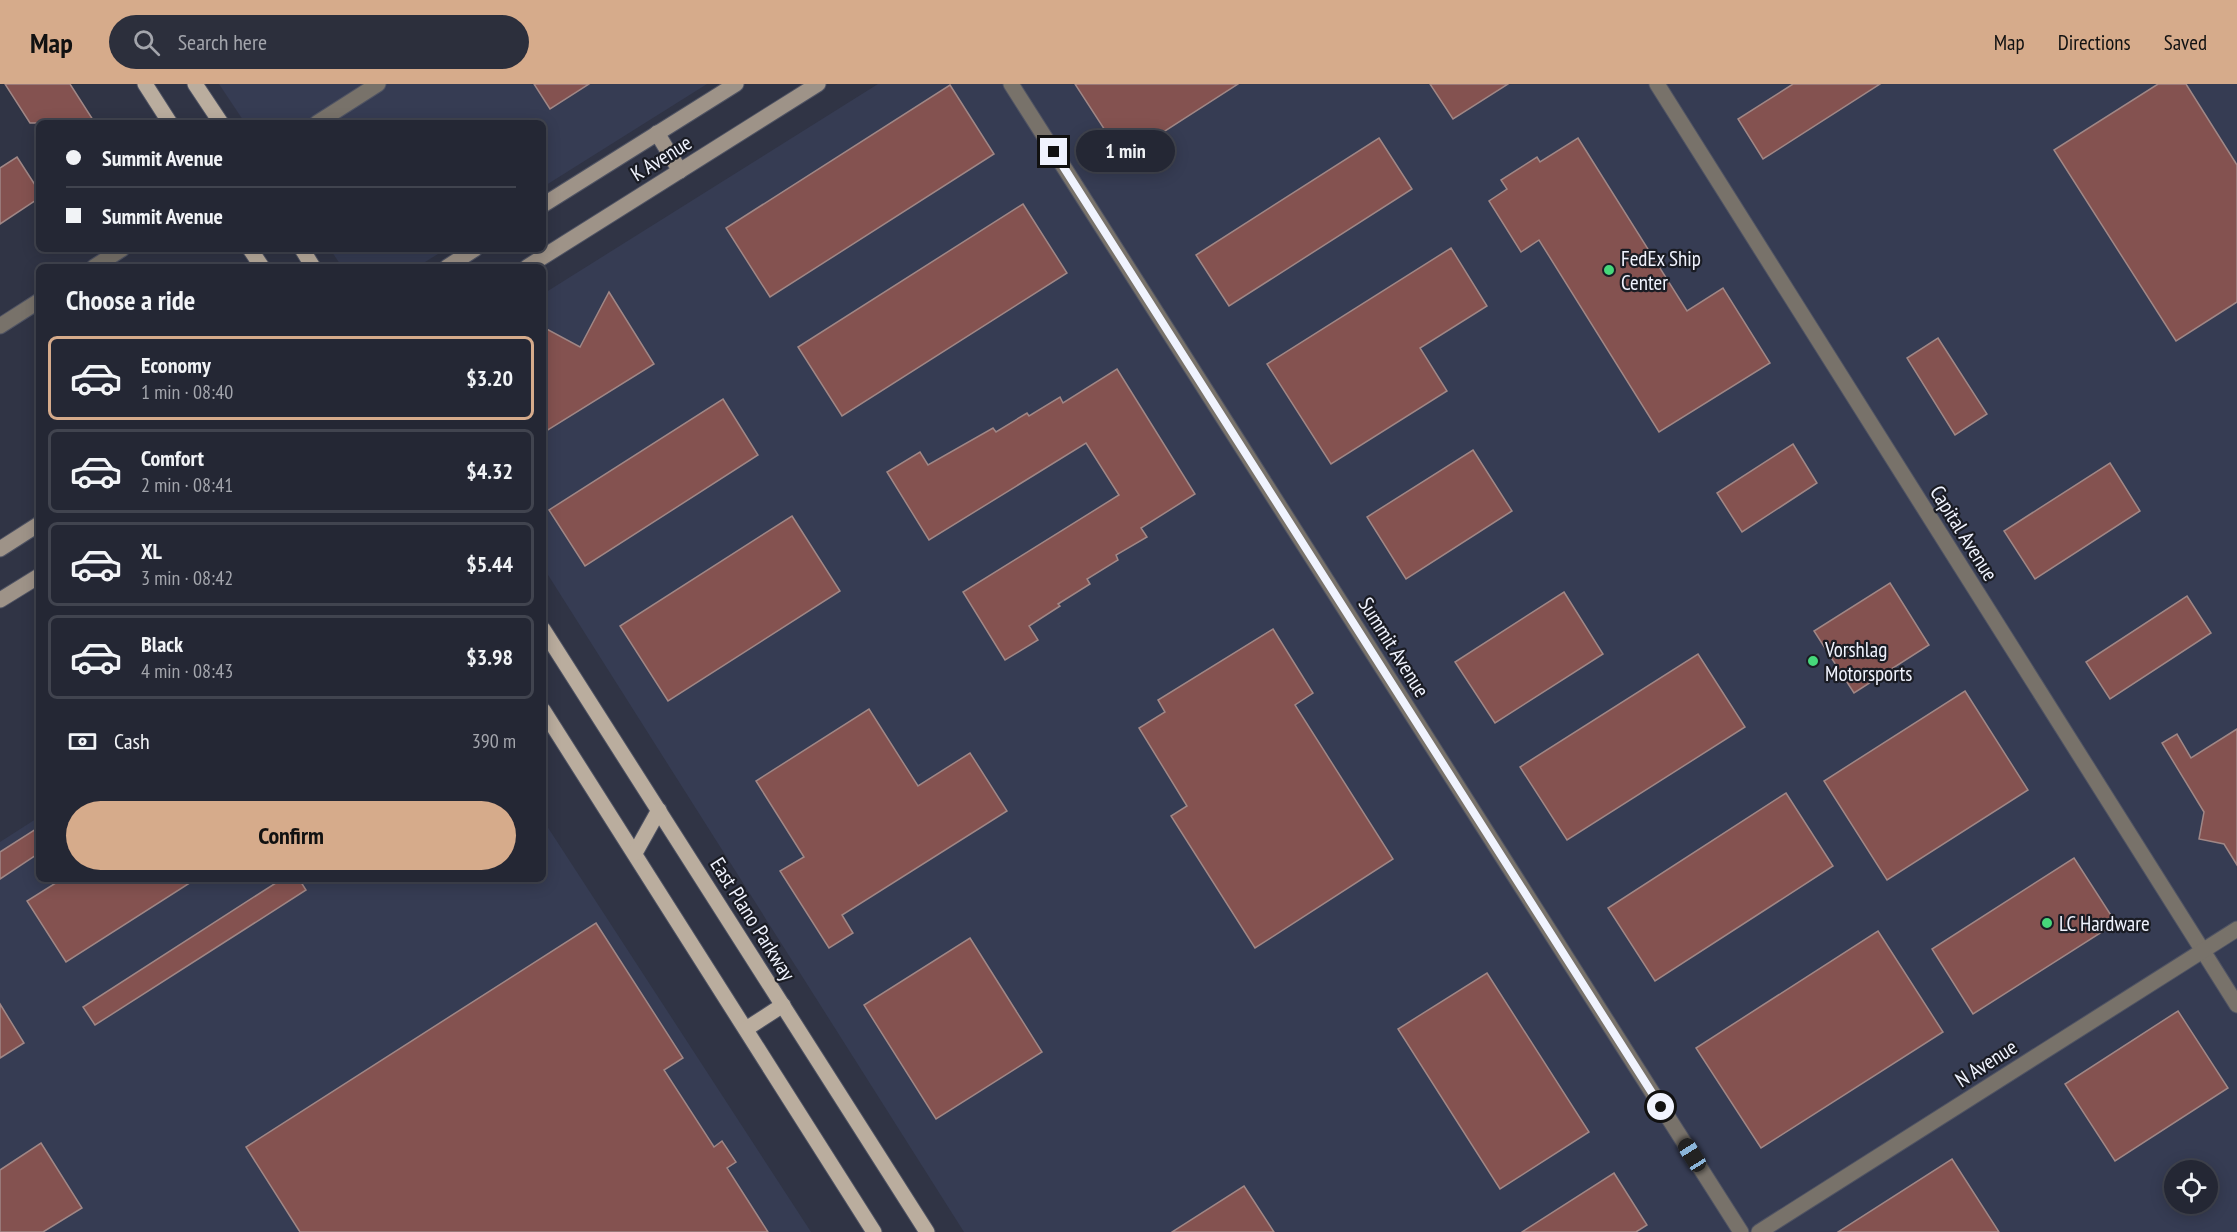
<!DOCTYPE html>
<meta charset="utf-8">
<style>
:root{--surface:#242734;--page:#2c2f3c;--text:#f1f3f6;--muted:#a3a5ac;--line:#41444f;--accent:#d6ab8b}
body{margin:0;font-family:"PT Sans Narrow",sans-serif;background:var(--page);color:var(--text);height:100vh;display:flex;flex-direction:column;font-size:22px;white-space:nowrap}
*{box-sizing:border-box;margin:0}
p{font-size:20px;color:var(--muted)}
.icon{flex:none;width:33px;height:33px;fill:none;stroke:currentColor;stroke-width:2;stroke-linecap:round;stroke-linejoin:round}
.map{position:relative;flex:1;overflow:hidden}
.details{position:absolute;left:36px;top:180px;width:510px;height:618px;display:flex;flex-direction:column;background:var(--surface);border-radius:9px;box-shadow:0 3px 15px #0003,0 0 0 2px var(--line)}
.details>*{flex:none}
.banner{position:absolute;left:36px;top:36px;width:510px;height:132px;border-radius:9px;box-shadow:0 3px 15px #0003,0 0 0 2px var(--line);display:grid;align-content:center;height:132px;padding:0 30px;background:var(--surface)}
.controls{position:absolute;left:2164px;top:1076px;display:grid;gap:12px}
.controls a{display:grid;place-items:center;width:54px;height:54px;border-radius:50%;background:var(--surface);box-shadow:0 3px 15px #0003,0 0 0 2px var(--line);font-size:30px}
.end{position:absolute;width:27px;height:27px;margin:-14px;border:8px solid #f0f3fe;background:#111;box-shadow:0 0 0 3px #111}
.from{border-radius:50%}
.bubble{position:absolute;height:42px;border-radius:21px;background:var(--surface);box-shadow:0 3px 15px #0003,0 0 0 2px var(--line);font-size:20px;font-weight:600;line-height:42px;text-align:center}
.car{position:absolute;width:18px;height:36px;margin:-18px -9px;border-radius:8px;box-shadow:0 0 4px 2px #0007;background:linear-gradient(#222 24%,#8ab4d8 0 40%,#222 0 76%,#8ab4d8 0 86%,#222 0)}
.banner b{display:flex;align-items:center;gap:21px;height:57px;font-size:22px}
.banner b+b{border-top:2px solid var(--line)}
.banner i{width:15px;height:15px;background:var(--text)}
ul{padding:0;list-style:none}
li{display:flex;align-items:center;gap:18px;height:84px;margin:0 12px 9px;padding:0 18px;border:3px solid var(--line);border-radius:9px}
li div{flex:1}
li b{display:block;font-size:22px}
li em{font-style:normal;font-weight:600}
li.on{border-color:var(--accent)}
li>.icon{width:54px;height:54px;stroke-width:1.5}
h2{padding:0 30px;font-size:27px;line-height:72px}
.pay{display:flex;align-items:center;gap:15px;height:66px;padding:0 30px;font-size:22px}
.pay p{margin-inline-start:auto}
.action{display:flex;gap:12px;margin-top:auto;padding:12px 30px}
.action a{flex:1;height:69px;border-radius:36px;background:var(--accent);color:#111;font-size:24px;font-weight:600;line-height:69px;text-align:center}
header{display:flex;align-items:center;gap:36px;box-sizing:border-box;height:84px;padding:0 30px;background:var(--accent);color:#111}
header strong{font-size:28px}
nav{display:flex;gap:33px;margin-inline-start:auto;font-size:21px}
.search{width:420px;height:54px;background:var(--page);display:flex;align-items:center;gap:15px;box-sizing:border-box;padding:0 21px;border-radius:33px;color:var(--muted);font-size:22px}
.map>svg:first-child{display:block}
.built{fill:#363c53;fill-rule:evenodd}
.building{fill:#845250;stroke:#a08786;stroke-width:1.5}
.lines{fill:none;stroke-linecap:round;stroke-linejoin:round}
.minor-casing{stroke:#4f5363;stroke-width:17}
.secondary-casing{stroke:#4f5363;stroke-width:17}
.primary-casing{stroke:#4f5363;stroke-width:17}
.minor{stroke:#78726a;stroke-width:15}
.secondary{stroke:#9e9388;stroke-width:15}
.primary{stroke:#baad9e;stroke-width:15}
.route{stroke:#f0f3fe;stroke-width:8}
.poi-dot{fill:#46d77a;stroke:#1a1c24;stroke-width:2}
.labels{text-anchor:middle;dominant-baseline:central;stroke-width:4.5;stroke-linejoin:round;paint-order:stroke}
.street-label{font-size:21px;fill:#f0f3fe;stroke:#1a1c24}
.poi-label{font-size:21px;fill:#f0f3fe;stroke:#1a1c24;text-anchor:start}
</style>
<header>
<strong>Map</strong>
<div class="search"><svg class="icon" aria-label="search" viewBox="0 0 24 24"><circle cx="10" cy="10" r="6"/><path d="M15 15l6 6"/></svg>Search here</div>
<nav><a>Map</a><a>Directions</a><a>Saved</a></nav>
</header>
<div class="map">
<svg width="2237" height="1148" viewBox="0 0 2237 1148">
<rect width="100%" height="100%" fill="#303445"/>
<g class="built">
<polygon points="219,0 707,0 543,103 543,39 245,39"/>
<path d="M878 0H2237V1148H964L543 483V210ZM2175 1086H2208V1119H2175Z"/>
<polygon points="330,165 446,165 417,183 342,183"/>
<polygon points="39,733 39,795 543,795 543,736 811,1148 0,1148 0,758"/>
</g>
<g class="building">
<polygon points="5,0 70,0 95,39 30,39"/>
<polygon points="534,0 589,0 550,25"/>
<polygon points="1075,0 1238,0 1123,74"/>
<polygon points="1430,0 1508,0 1453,35"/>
<polygon points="1793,0 1880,0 1763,75 1738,35"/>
<polygon points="2158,0 2186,0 2237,81 2237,218 2176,257 2054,66"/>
<polygon points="950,1 994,70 770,213 726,144"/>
<polygon points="1379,54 1412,105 1229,222 1196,171"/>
<polygon points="1578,54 1687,227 1723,204 1770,279 1659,348 1539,156 1521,168 1489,117 1507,105 1501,96 1537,73 1540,78"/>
<polygon points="17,73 39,107 39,114 0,140 0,84"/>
<polygon points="1023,120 1067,189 842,332 798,263"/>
<polygon points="1451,164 1487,222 1420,264 1447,307 1331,380 1267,280"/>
<polygon points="609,208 654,280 543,349 543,243 580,263"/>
<polygon points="1938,254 1987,330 1955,351 1907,274"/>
<polygon points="1117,285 1195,410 1141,444 1147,453 1116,471 1118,476 1087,495 1090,500 1058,520 1060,522 1029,542 1038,556 1005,576 963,508 1119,411 1086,359 929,456 887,388 920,368 928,381 993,344 996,348 1027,329 1029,332 1060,313 1063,319"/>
<polygon points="723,315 758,371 585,482 549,426"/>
<polygon points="1793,360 1817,399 1742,448 1717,409"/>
<polygon points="1473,366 1512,427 1406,495 1367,433"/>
<polygon points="2110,379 2140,427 2035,495 2004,447"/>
<polygon points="792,432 840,507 668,617 620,542"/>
<polygon points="1890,499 1929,561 1854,609 1814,547"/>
<polygon points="1564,508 1603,570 1495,639 1455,578"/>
<polygon points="2187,512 2211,549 2110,615 2086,578"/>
<polygon points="1273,545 1313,609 1295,621 1393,775 1255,864 1171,732 1187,722 1139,644 1165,628 1158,616"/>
<polygon points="1698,570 1745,643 1567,756 1520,683"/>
<polygon points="1965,607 2028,706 1887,796 1824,697"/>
<polygon points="869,625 918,702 970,669 1007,727 842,831 853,849 829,864 780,787 804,773 756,697"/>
<polygon points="2237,645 2237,781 2224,760 2199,755 2204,728 2162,659 2177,650 2191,674"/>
<polygon points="1786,709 1833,782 1655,897 1608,824"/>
<polygon points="39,743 39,769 0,795 0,768"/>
<polygon points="2074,774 2116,839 1973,930 1932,865"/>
<polygon points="62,795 196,795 66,878 27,817"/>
<polygon points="282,795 299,795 306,806 95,941 83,923"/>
<polygon points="596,839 683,974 664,986 714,1063 722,1057 736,1078 727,1084 768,1148 300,1148 246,1063"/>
<polygon points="1878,847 1943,948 1761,1064 1696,964"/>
<polygon points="970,854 1042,968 936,1035 864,921"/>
<polygon points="1487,889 1589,1048 1500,1105 1398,945"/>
<polygon points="0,920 24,959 0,974"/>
<polygon points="2178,927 2228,1004 2115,1077 2065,1000"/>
<polygon points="41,1059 82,1124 43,1148 0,1148 0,1086"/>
<polygon points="1952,1075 1999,1148 1838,1148"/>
<polygon points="1614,1089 1647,1141 1636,1148 1522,1148"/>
<polygon points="1244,1102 1274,1148 1172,1148"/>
</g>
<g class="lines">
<defs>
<g id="minor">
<polyline points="1011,0 1741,1148"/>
<polyline points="1657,0 2237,921"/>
<polyline points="317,39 378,0"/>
<polyline points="94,183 122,165"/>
<polyline points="0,242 39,217"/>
<polyline points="1759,1148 2237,845"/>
</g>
<g id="secondary">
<polyline points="657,49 680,87"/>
<polyline points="543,121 736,0"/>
<polyline points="447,183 475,165"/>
<polyline points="527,183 818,0"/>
<polyline points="0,465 39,440"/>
<polyline points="0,516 39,492"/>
</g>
<g id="primary">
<polyline points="145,0 170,39"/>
<polyline points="195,0 221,39"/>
<polyline points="250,165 262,183"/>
<polyline points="302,165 313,183"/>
<polyline points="543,545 927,1148"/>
<polyline points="543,626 874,1148"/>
<polyline points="635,769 659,726"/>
<polyline points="746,945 783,921"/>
</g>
</defs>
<use href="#minor" class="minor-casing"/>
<use href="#secondary" class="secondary-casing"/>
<use href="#primary" class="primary-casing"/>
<use href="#minor" class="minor"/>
<use href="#secondary" class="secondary"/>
<use href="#primary" class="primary"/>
</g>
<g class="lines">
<polyline class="route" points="1054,68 1661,1023"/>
</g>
<g class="poi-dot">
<circle cx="1609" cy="186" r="6"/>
<circle cx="1813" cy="577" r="6"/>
<circle cx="2047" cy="839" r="6"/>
</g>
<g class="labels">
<g class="street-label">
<text transform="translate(661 74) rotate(-32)">K Avenue</text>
<text transform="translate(1964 449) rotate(58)">Capital Avenue</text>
<text transform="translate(1394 563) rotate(58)">Summit Avenue</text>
<text transform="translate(753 835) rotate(58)">East Plano Parkway</text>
<text transform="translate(1986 979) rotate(-33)">N Avenue</text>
</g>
<g class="poi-label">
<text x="1621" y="174">FedEx Ship<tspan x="1621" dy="24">Center</tspan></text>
<text x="1825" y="565">Vorshlag<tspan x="1825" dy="24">Motorsports</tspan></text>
<text x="2059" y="839">LC Hardware</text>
</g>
</g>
</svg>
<div class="controls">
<a><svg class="icon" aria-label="locate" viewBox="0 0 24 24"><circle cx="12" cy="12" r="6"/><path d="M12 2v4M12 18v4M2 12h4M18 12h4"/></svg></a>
</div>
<i class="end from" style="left:1661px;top:1023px"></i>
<i class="end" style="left:1054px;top:68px"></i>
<div class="bubble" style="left:1076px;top:46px;width:99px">1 min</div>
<i class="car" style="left:1692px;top:1071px;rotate:328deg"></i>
<div class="banner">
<b><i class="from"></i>Summit Avenue</b>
<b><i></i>Summit Avenue</b>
</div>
<section class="details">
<h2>Choose a ride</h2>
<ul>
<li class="on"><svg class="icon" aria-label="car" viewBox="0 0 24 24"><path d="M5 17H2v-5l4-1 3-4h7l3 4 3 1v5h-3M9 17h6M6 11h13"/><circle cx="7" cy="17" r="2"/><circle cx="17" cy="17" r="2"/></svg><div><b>Economy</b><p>1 min · 08:40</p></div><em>$3.20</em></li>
<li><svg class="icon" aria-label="car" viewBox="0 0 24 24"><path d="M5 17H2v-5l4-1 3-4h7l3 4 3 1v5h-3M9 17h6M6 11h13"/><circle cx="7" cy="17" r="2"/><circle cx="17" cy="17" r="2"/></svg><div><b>Comfort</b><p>2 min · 08:41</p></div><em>$4.32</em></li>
<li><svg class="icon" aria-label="car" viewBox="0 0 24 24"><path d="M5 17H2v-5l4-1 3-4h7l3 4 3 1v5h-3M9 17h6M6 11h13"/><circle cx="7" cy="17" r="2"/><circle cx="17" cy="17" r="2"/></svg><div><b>XL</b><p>3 min · 08:42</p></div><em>$5.44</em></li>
<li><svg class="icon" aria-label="car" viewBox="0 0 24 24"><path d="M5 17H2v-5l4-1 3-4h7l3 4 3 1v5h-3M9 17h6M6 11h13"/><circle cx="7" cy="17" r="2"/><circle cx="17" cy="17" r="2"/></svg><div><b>Black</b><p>4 min · 08:43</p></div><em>$3.98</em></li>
</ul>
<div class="pay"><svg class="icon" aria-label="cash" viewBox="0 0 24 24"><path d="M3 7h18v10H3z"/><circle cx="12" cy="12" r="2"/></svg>Cash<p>390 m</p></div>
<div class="action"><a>Confirm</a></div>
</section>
</div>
